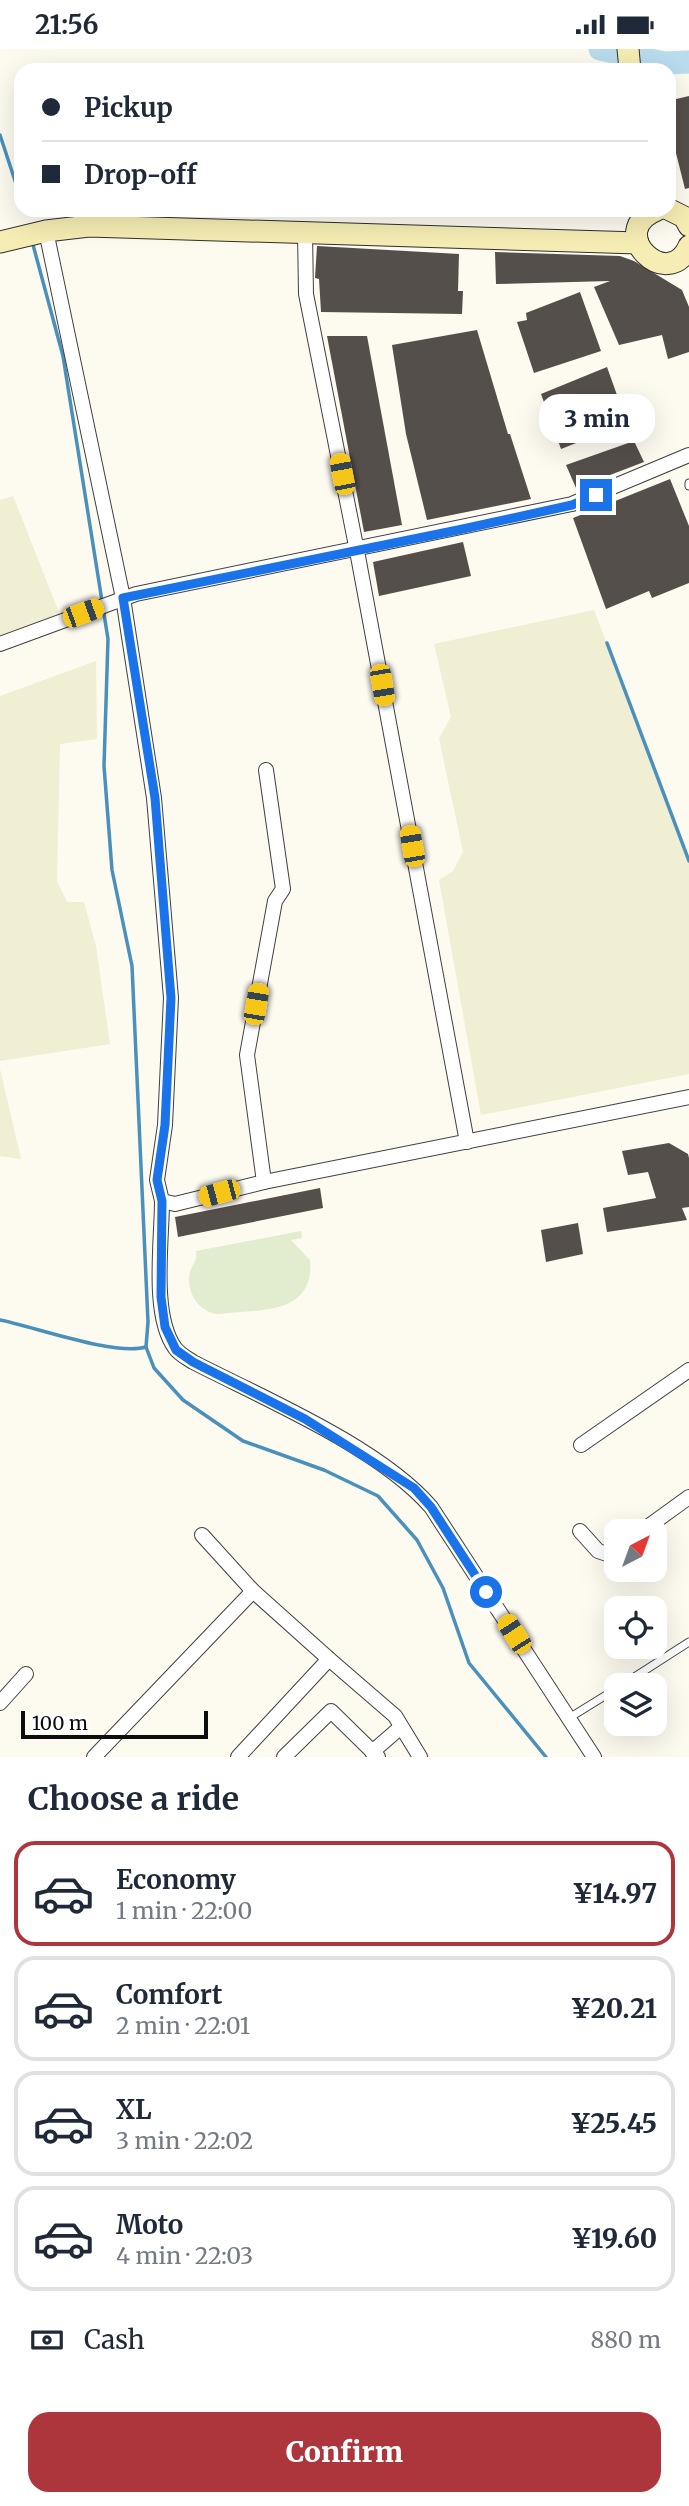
<!DOCTYPE html>
<meta charset="utf-8">
<style>
:root{--surface:#fff;--page:#f6f6f7;--text:#1f2937;--muted:#747a83;--line:#e0e1e3;--accent:#ad363d}
body{margin:0;font-family:Merriweather,serif;background:var(--page);color:var(--text);height:100vh;display:flex;flex-direction:column;font-size:26px;white-space:nowrap}
*{box-sizing:border-box;margin:0}
p{font-size:23px;color:var(--muted)}
.icon{flex:none;width:38px;height:38px;fill:none;stroke:currentColor;stroke-width:2;stroke-linecap:round;stroke-linejoin:round}
.map{position:relative;height:1708px;overflow:hidden}
.drawer{display:flex;flex-direction:column;background:var(--surface);flex:1}
.drawer>*{flex:none}
.guide{position:absolute;left:14px;top:14px;width:662px;height:154px;border-radius:21px;box-shadow:0 7px 28px #0002;display:grid;align-content:center;height:154px;padding:0 28px;background:var(--surface)}
.needle{width:46px;rotate:41deg}
.tools{position:absolute;left:604px;top:1470px;display:grid;gap:14px}
.tools a{display:grid;place-items:center;width:63px;height:63px;border-radius:14px;background:var(--surface);box-shadow:0 7px 28px #0002;font-size:35px}
.scale{position:absolute;left:21px;bottom:18px;width:187px;box-sizing:border-box;padding-left:7px;border:4px solid #0d0d0d;border-top:0;font-size:19px;line-height:24px;white-space:nowrap;color:#0d0d0d;-webkit-text-stroke:5px #fff;paint-order:stroke}
.end{position:absolute;width:32px;height:32px;margin:-16px;border:9px solid #1a73e8;background:#fff;box-shadow:0 0 0 4px #fff}
.from{border-radius:50%}
.bubble{position:absolute;height:49px;border-radius:21px;background:var(--surface);box-shadow:0 7px 28px #0002;font-size:23px;font-weight:800;line-height:49px;text-align:center}
.car{position:absolute;width:21px;height:42px;margin:-21px -10px;border-radius:9px;box-shadow:0 0 5px 2px #0007;background:linear-gradient(#f5c518 24%,#345 0 40%,#f5c518 0 76%,#345 0 86%,#f5c518 0)}
.guide b{display:flex;align-items:center;gap:24px;height:66px;font-size:26px}
.guide b+b{border-top:2px solid var(--line)}
.guide i{width:18px;height:18px;background:var(--text)}
ul{padding:0;list-style:none}
li{display:flex;align-items:center;gap:21px;height:105px;margin:0 14px 10px;padding:0 14px;border:4px solid var(--line);border-radius:21px}
li div{flex:1}
li b{display:block;font-size:26px}
li em{font-style:normal;font-weight:800}
li.active{border-color:var(--accent)}
li>.icon{width:63px;height:63px;stroke-width:1.5}
h2{padding:0 28px;font-size:32px;line-height:84px}
.pay{display:flex;align-items:center;gap:18px;height:77px;padding:0 28px;font-size:26px}
.pay p{margin-inline-start:auto}
.button{display:flex;gap:14px;margin-top:auto;padding:14px 28px}
.button a{flex:1;height:80px;border-radius:21px;background:var(--accent);color:#fff;font-size:28px;font-weight:800;line-height:80px;text-align:center}
.status{display:flex;justify-content:space-between;align-items:center;height:49px;padding:0 35px;background:var(--surface);direction:ltr}
.status svg{height:19px;fill:currentColor}
.map>svg:first-child{display:block}
.farmland{fill:#f0eed3}
.pitch{fill:#e2ecce}
.lines{fill:none;stroke-linecap:round;stroke-linejoin:round}
.stream{stroke:#4a90bd;stroke-width:3.5}
.river{stroke:#badcef;stroke-width:23}
.building{fill:#554f4b}
.lane-casing{stroke:#404040;stroke-width:9}
.street-casing{stroke:#404040;stroke-width:16}
.secondary-casing{stroke:#2f2f2f;stroke-width:23}
.lane{stroke:#fff;stroke-width:7}
.street{stroke:#fff;stroke-width:14}
.secondary{stroke:#f5edb3;stroke-width:21}
.route{stroke:#1a73e8;stroke-width:9}
</style>
<div class="status"><b>21:56</b><svg viewBox="0 0 49 12"><path d="M0 12V9h3v3zM5 12V6h3v6zM10 12V3h3v9zM15 12V0h3v12zM26 1h20v11H26zM47 4h2v5h-2z"/></svg></div>
<div class="map">
<svg width="689" height="1708" viewBox="0 0 689 1708">
<rect width="100%" height="100%" fill="#fdfaf0"/>
<g class="farmland">
<polygon points="13,447 62,571 0,594 0,451"/>
<polygon points="594,561 689,811 689,1025 481,1066 439,831 453,822 463,803 439,689 451,668 434,595"/>
<polygon points="96,612 97,690 60,695 57,832 67,853 84,853 96,897 110,995 0,1012 0,647"/>
<polygon points="0,1020 21,1110 0,1107"/>
</g>
<path class="pitch" d="M301 1182 302 1189 291 1191 310 1211C315 1267 258 1260 219 1265 199 1264 185 1242 190 1223 193 1214 198 1211 196 1202Z"/>
<g class="lines">
<g class="stream">
<polyline points="0,86 21,150"/>
<polyline points="32,192 63,307 102,552"/>
<polyline points="103,559 108,590 104,717 112,821 132,917 148,1273 146,1298"/>
<polyline points="607,594 689,812"/>
<path d="M0 1271C35 1278 114 1307 146 1298L154 1319 183 1351 243 1392 324 1421 378 1447 417 1491 443 1539 469 1614 546 1708"/>
</g>
<polyline class="river" points="600,0 664,14 689,13"/>
</g>
<g class="building">
<polygon points="689,47 689,139 685,140 676,104 671,105 668,96 668,52"/>
<polygon points="317,197 459,205 458,242 463,242 462,265 321,263 319,230 315,229"/>
<polygon points="495,203 620,207 634,212 682,241 689,258 689,303 668,310 662,286 619,296 594,238 610,232 496,235"/>
<polygon points="580,243 601,302 534,324 517,273 527,271 526,264"/>
<polygon points="477,281 508,385 510,385 531,450 427,471 406,385 392,296"/>
<polygon points="327,287 367,287 402,476 364,483"/>
<polygon points="607,318 627,374 561,400 541,345"/>
<polygon points="634,392 644,413 576,439 566,416"/>
<polygon points="670,430 689,477 689,534 652,549 649,542 606,560 573,469"/>
<polygon points="463,493 471,527 379,547 373,513"/>
<polygon points="669,1094 688,1105 689,1109 689,1158 682,1159 687,1171 607,1183 603,1159 656,1149 648,1123 628,1126 622,1102"/>
<polygon points="320,1139 323,1159 178,1188 175,1168"/>
<polygon points="578,1174 583,1205 546,1213 541,1181"/>
</g>
<g class="lines">
<defs>
<g id="lane">
<polyline points="689,434 689,437"/>
<polyline points="622,1636 689,1593"/>
<polyline points="569,1669 616,1640"/>
</g>
<g id="street">
<polyline points="46,182 123,549 154,749 171,949 165,1076 157,1131 162,1152 175,1155 264,1133 689,1048"/>
<polyline points="305,184 306,245 357,502 467,1093"/>
<polyline points="0,595 136,545 572,455 689,406"/>
<polyline points="264,1133 247,1006 275,852 283,840 266,721"/>
<path d="M162 1152C162 1192 151 1266 175 1299 179 1305 187 1309 193 1313 265 1350 379 1398 431 1458L594 1708"/>
<polyline points="581,1396 689,1321"/>
<polyline points="580,1482 598,1502 610,1506 616,1501"/>
<polyline points="642,1482 689,1448"/>
<polyline points="202,1486 253,1542 329,1610 238,1708"/>
<polyline points="329,1610 395,1667 420,1708"/>
<polyline points="0,1654 26,1625"/>
<polyline points="372,1703 401,1678"/>
<polyline points="94,1708 253,1542"/>
<polyline points="284,1708 331,1662 378,1708"/>
</g>
<g id="secondary">
<polyline points="628,0 630,21"/>
<polyline points="668,160 684,168 689,177"/>
<path d="M657 161C604 182 668 245 689 197"/>
<polyline points="0,193 46,182 89,177 638,194"/>
</g>
</defs>
<use href="#lane" class="lane-casing"/>
<use href="#street" class="street-casing"/>
<use href="#secondary" class="secondary-casing"/>
<use href="#lane" class="lane"/>
<use href="#street" class="street"/>
<use href="#secondary" class="secondary"/>
</g>
<g class="lines">
<polyline class="route" points="486,1543 431,1458 414,1439 305,1370 193,1313 176,1301 165,1278 161,1248 162,1152 157,1131 165,1076 171,949 155,749 123,549 458,481 572,456 596,446"/>
</g>
</svg>
<div class="tools">
<a><svg class="needle" viewBox="-14 -14 28 28"><path d="M0-13l5 13h-10z" fill="#e53935"/><path d="M0 13l5-13h-10z" fill="#747a83"/></svg></a>
<a><svg class="icon" aria-label="locate" viewBox="0 0 24 24"><circle cx="12" cy="12" r="6"/><path d="M12 2v4M12 18v4M2 12h4M18 12h4"/></svg></a>
<a><svg class="icon" aria-label="layers" viewBox="0 0 24 24"><path d="M12 4l9 5-9 5-9-5zM3 14l9 5 9-5"/></svg></a>
</div>
<div class="scale">100 m</div>
<i class="end from" style="left:486px;top:1543px"></i>
<i class="end" style="left:596px;top:446px"></i>
<div class="bubble" style="left:539px;top:345px;width:116px">3 min</div>
<i class="car" style="left:342px;top:425px;rotate:349deg"></i>
<i class="car" style="left:83px;top:564px;rotate:70deg"></i>
<i class="car" style="left:382px;top:636px;rotate:170deg"></i>
<i class="car" style="left:412px;top:797px;rotate:350deg"></i>
<i class="car" style="left:256px;top:955px;rotate:10deg"></i>
<i class="car" style="left:219px;top:1144px;rotate:255deg"></i>
<i class="car" style="left:514px;top:1585px;rotate:327deg"></i>
<div class="guide">
<b><i class="from"></i>Pickup</b>
<b><i></i>Drop-off</b>
</div>
</div>
<section class="drawer">
<h2>Choose a ride</h2>
<ul>
<li class="active"><svg class="icon" aria-label="car" viewBox="0 0 24 24"><path d="M5 17H2v-5l4-1 3-4h7l3 4 3 1v5h-3M9 17h6M6 11h13"/><circle cx="7" cy="17" r="2"/><circle cx="17" cy="17" r="2"/></svg><div><b>Economy</b><p>1 min · 22:00</p></div><em>¥14.97</em></li>
<li><svg class="icon" aria-label="car" viewBox="0 0 24 24"><path d="M5 17H2v-5l4-1 3-4h7l3 4 3 1v5h-3M9 17h6M6 11h13"/><circle cx="7" cy="17" r="2"/><circle cx="17" cy="17" r="2"/></svg><div><b>Comfort</b><p>2 min · 22:01</p></div><em>¥20.21</em></li>
<li><svg class="icon" aria-label="car" viewBox="0 0 24 24"><path d="M5 17H2v-5l4-1 3-4h7l3 4 3 1v5h-3M9 17h6M6 11h13"/><circle cx="7" cy="17" r="2"/><circle cx="17" cy="17" r="2"/></svg><div><b>XL</b><p>3 min · 22:02</p></div><em>¥25.45</em></li>
<li><svg class="icon" aria-label="car" viewBox="0 0 24 24"><path d="M5 17H2v-5l4-1 3-4h7l3 4 3 1v5h-3M9 17h6M6 11h13"/><circle cx="7" cy="17" r="2"/><circle cx="17" cy="17" r="2"/></svg><div><b>Moto</b><p>4 min · 22:03</p></div><em>¥19.60</em></li>
</ul>
<div class="pay"><svg class="icon" aria-label="cash" viewBox="0 0 24 24"><path d="M3 7h18v10H3z"/><circle cx="12" cy="12" r="2"/></svg>Cash<p>880 m</p></div>
<div class="button"><a>Confirm</a></div>
</section>
